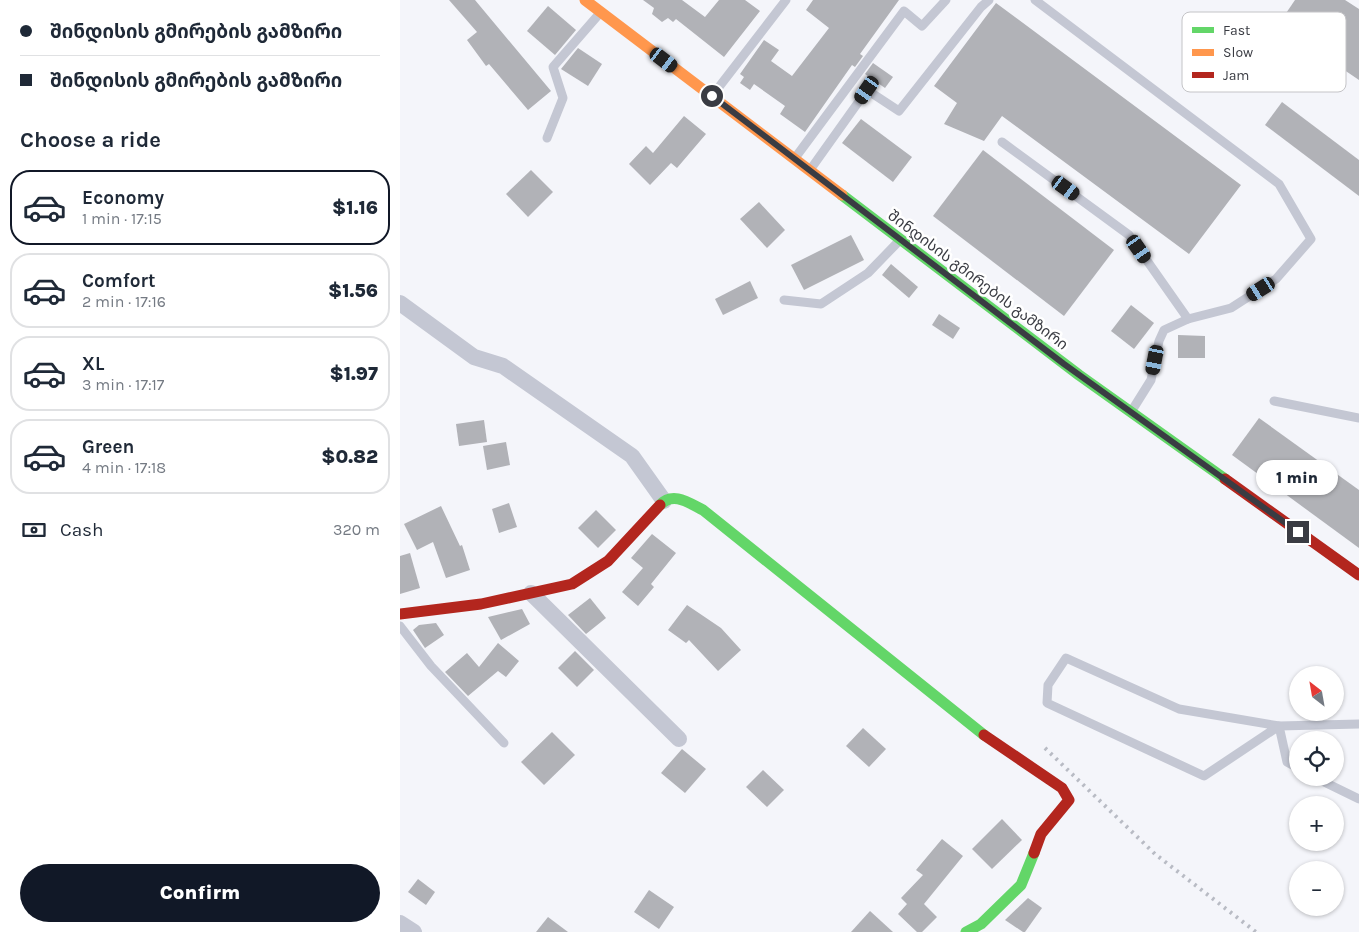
<!DOCTYPE html>
<meta charset="utf-8">
<style>
:root{--surface:#fff;--page:#f2f2f3;--text:#1f2937;--muted:#747a83;--line:#e0e1e3;--accent:#111827}
body{margin:0;font-family:Karla,"Noto Sans Georgian",sans-serif;background:var(--page);color:var(--text);height:100vh;display:flex;flex-direction:column;font-size:19px;white-space:nowrap}
*{box-sizing:border-box;margin:0}
p{font-size:16px;color:var(--muted)}
.icon{flex:none;width:28px;height:28px;fill:none;stroke:currentColor;stroke-width:2;stroke-linecap:round;stroke-linejoin:round}
.map{position:relative;flex:1;overflow:hidden}
.panel{display:flex;flex-direction:column;background:var(--surface);width:400px}
.panel>*{flex:none}
.banner{display:grid;align-content:center;height:110px;padding:0 20px;background:var(--surface)}
.needle{width:32px;rotate:329deg}
.controls{position:absolute;left:889px;top:666px;display:grid;gap:10px}
.controls a{display:grid;place-items:center;width:55px;height:55px;border-radius:50%;background:var(--surface);box-shadow:0 1px 4px #0004;font-size:25px}
.end{position:absolute;width:22px;height:22px;margin:-11px;border:6px solid #3a3c43;background:#fff;box-shadow:0 0 0 2px #fff}
.from{border-radius:50%}
.bubble{position:absolute;height:35px;border-radius:18px;background:var(--surface);box-shadow:0 1px 4px #0004;font-size:16px;font-weight:800;line-height:35px;text-align:center}
.car{position:absolute;width:15px;height:30px;margin:-15px -8px;border-radius:6px;box-shadow:0 0 4px 1px #0007;background:linear-gradient(#222 24%,#8ab4d8 0 40%,#222 0 76%,#8ab4d8 0 86%,#222 0)}
.banner b{display:flex;align-items:center;gap:18px;height:48px;font-size:19px}
.banner b+b{border-top:1px solid var(--line)}
.banner i{width:12px;height:12px;background:var(--text)}
ul{padding:0;list-style:none}
li{display:flex;align-items:center;gap:15px;height:75px;margin:0 10px 8px;padding:0 10px;border:2px solid var(--line);border-radius:20px}
li div{flex:1}
li b{display:block;font-size:19px}
li em{font-style:normal;font-weight:800}
li.active{border-color:var(--accent)}
li>.icon{width:45px;height:45px;stroke-width:1.5}
h2{padding:0 20px;font-size:22px;line-height:60px}
.pay{display:flex;align-items:center;gap:12px;height:55px;padding:0 20px;font-size:19px}
.pay p{margin-inline-start:auto}
.cta{display:flex;gap:10px;margin-top:auto;padding:10px 20px}
.cta a{flex:1;height:58px;border-radius:30px;background:var(--accent);color:#fff;font-size:20px;font-weight:800;line-height:58px;text-align:center}
main{display:flex;flex:1;min-height:0}
.map>svg:first-child{display:block}
.building{fill:#b1b2b7}
.lines{fill:none;stroke-linecap:round;stroke-linejoin:round}
.lane{stroke:#c4c7d3;stroke-width:9}
.street{stroke:#c4c7d3;stroke-width:16}
.fast{stroke:#63d668;stroke-width:11}
.slow{stroke:#ff974d;stroke-width:11}
.jam{stroke:#b3261e;stroke-width:11}
.rail{stroke:#b8bbc4;stroke-width:4;stroke-dasharray:2.5 5;stroke-linecap:butt}
.route{stroke:#3a3c43;stroke-width:6}
.labels{text-anchor:middle;dominant-baseline:central;stroke-width:5;stroke-linejoin:round;paint-order:stroke}
.street-label{font-size:15px;fill:#3a3c43;stroke:#fff}
.key{fill:#fff;stroke:#c4c4c7;stroke-width:1}
.key-label{font-size:14px;fill:#3a3c43}
</style>
<main>
<section class="panel">
<div class="banner">
<b><i class="from"></i>შინდისის გმირების გამზირი</b>
<b><i></i>შინდისის გმირების გამზირი</b>
</div>
<h2>Choose a ride</h2>
<ul>
<li class="active"><svg class="icon" aria-label="car" viewBox="0 0 24 24"><path d="M5 17H2v-5l4-1 3-4h7l3 4 3 1v5h-3M9 17h6M6 11h13"/><circle cx="7" cy="17" r="2"/><circle cx="17" cy="17" r="2"/></svg><div><b>Economy</b><p>1 min · 17:15</p></div><em>$1.16</em></li>
<li><svg class="icon" aria-label="car" viewBox="0 0 24 24"><path d="M5 17H2v-5l4-1 3-4h7l3 4 3 1v5h-3M9 17h6M6 11h13"/><circle cx="7" cy="17" r="2"/><circle cx="17" cy="17" r="2"/></svg><div><b>Comfort</b><p>2 min · 17:16</p></div><em>$1.56</em></li>
<li><svg class="icon" aria-label="car" viewBox="0 0 24 24"><path d="M5 17H2v-5l4-1 3-4h7l3 4 3 1v5h-3M9 17h6M6 11h13"/><circle cx="7" cy="17" r="2"/><circle cx="17" cy="17" r="2"/></svg><div><b>XL</b><p>3 min · 17:17</p></div><em>$1.97</em></li>
<li><svg class="icon" aria-label="car" viewBox="0 0 24 24"><path d="M5 17H2v-5l4-1 3-4h7l3 4 3 1v5h-3M9 17h6M6 11h13"/><circle cx="7" cy="17" r="2"/><circle cx="17" cy="17" r="2"/></svg><div><b>Green</b><p>4 min · 17:18</p></div><em>$0.82</em></li>
</ul>
<div class="pay"><svg class="icon" aria-label="cash" viewBox="0 0 24 24"><path d="M3 7h18v10H3z"/><circle cx="12" cy="12" r="2"/></svg>Cash<p>320 m</p></div>
<div class="cta"><a>Confirm</a></div>
</section>
<div class="map">
<svg width="959" height="932" viewBox="0 0 959 932">
<rect width="100%" height="100%" fill="#f4f5fa"/>
<g class="building">
<polygon points="49,0 75,0 151,91 128,110 89,64 86,66 67,40 77,32"/>
<polygon points="243,0 282,0 305,17 319,0 345,0 360,11 324,57 276,19 273,22 268,18 262,22 252,14 254,8"/>
<polygon points="413,0 499,0 460,54 463,56 455,67 452,65 405,132 380,114 385,106 354,84 350,90 340,83 344,77 340,74 364,40 379,50 371,61 392,76 429,28 406,10"/>
<polygon points="895,0 945,0 959,9 959,80 878,25"/>
<polygon points="596,3 841,185 789,254 602,116 584,141 544,124 557,103 534,86"/>
<polygon points="148,6 176,30 155,55 127,31"/>
<polygon points="178,48 202,64 188,86 161,69"/>
<polygon points="473,63 493,77 485,88 465,74"/>
<polygon points="882,102 959,160 959,196 865,125"/>
<polygon points="284,116 306,134 277,168 271,163 250,185 229,164 246,146 253,153"/>
<polygon points="461,119 512,157 493,182 442,143"/>
<polygon points="583,150 714,250 664,316 533,216"/>
<polygon points="131,170 153,192 128,217 106,194"/>
<polygon points="359,202 385,230 367,248 340,219"/>
<polygon points="451,235 464,260 404,290 391,265"/>
<polygon points="491,264 518,287 509,298 482,275"/>
<polygon points="350,281 358,298 323,315 315,299"/>
<polygon points="731,305 754,323 734,349 711,331"/>
<polygon points="539,314 560,328 553,339 532,325"/>
<polygon points="778,335 805,336 805,358 778,358"/>
<polygon points="859,418 959,490 959,548 832,455"/>
<polygon points="84,420 87,442 59,446 56,424"/>
<polygon points="106,442 110,465 87,470 83,446"/>
<polygon points="109,503 117,527 99,533 92,509"/>
<polygon points="41,506 60,546 62,545 70,570 46,578 33,542 17,550 4,524"/>
<polygon points="196,510 216,530 198,548 178,528"/>
<polygon points="252,534 276,553 251,584 254,587 238,606 222,592 243,568 231,558"/>
<polygon points="10,553 20,588 0,594 0,556"/>
<polygon points="190,598 206,618 186,634 168,615"/>
<polygon points="287,605 321,628 341,650 318,671 289,640 286,643 268,630"/>
<polygon points="122,609 130,624 101,640 88,617"/>
<polygon points="36,623 44,635 25,648 13,630 19,625"/>
<polygon points="98,643 119,661 106,677 98,671 68,696 45,672 67,653 79,667"/>
<polygon points="175,651 194,670 177,687 158,668"/>
<polygon points="463,728 486,749 469,767 446,746"/>
<polygon points="152,732 175,755 144,785 121,762"/>
<polygon points="282,749 306,769 285,793 261,773"/>
<polygon points="363,770 384,790 367,807 346,787"/>
<polygon points="602,819 622,840 592,869 572,849"/>
<polygon points="542,839 563,856 524,904 537,917 522,932 517,932 498,914 507,904 501,898 523,875 516,870"/>
<polygon points="18,879 35,892 26,905 8,892"/>
<polygon points="249,890 274,907 259,929 234,912"/>
<polygon points="628,898 642,908 625,932 623,932 605,920"/>
<polygon points="470,911 493,932 451,932"/>
<polygon points="148,917 168,932 136,932"/>
</g>
<g class="lines">
<g class="lane">
<polyline points="635,0 879,184 911,239 876,279 831,308 788,319 764,330 759,341 751,380 731,412"/>
<polyline points="312,96 386,0"/>
<polyline points="147,138 163,98 153,67 200,13"/>
<polyline points="602,142 729,235 788,319"/>
<polyline points="395,158 504,11 522,26 546,0"/>
<polyline points="410,170 467,90 499,111 581,7 589,0"/>
<polyline points="384,300 421,304 468,273 500,240"/>
<polyline points="874,401 959,418"/>
<polyline points="0,626 31,666 104,743"/>
<polyline points="879,726 804,776 647,703 648,685 666,658 779,709 879,726 959,724"/>
<polyline points="879,726 887,762 898,768"/>
<polyline points="916,778 959,799"/>
</g>
<g class="street">
<polyline points="0,303 74,357 103,366 232,456 264,501"/>
<polyline points="131,593 279,739"/>
<polyline points="0,923 14,932"/>
</g>
<g class="fast">
<polyline points="442,195 679,375 825,479"/>
<path d="M260 505C273 491 289 503 303 510L584 735"/>
<polyline points="566,932 581,924 621,885 634,853"/>
</g>
<polyline class="slow" points="185,0 442,195"/>
<g class="jam">
<polyline points="825,479 959,575"/>
<polyline points="0,614 81,604 172,584 208,561 260,505"/>
<polyline points="584,735 662,788 669,800 641,834 634,853"/>
</g>
<polyline class="rail" points="645,748 755,854 856,932"/>
</g>
<g class="lines">
<polyline class="route" points="312,96 664,364 898,532"/>
</g>
<g class="labels">
<g class="street-label">
<text transform="translate(578 280) rotate(37)">შინდისის გმირების გამზირი</text>
</g>
</g>
<rect x="782" y="12" width="164" height="80" rx="8" class="key"/>
<rect x="792" y="27" width="22" height="6" fill="#63d668"/>
<rect x="792" y="49" width="22" height="7" fill="#ff974d"/>
<rect x="792" y="72" width="22" height="6" fill="#b3261e"/>
<g class="key-label">
<text x="823" y="35">Fast</text>
<text x="823" y="57">Slow</text>
<text x="823" y="80">Jam</text>
</g>
</svg>
<div class="controls">
<a><svg class="needle" viewBox="-14 -14 28 28"><path d="M0-13l5 13h-10z" fill="#e53935"/><path d="M0 13l5-13h-10z" fill="#747a83"/></svg></a>
<a><svg class="icon" aria-label="locate" viewBox="0 0 24 24"><circle cx="12" cy="12" r="6"/><path d="M12 2v4M12 18v4M2 12h4M18 12h4"/></svg></a>
<a>+</a>
<a>−</a>
</div>
<i class="end from" style="left:312px;top:96px"></i>
<i class="end" style="left:898px;top:532px"></i>
<div class="bubble" style="left:856px;top:460px;width:82px">1 min</div>
<i class="car" style="left:264px;top:60px;rotate:127deg"></i>
<i class="car" style="left:467px;top:90px;rotate:215deg"></i>
<i class="car" style="left:666px;top:188px;rotate:126deg"></i>
<i class="car" style="left:739px;top:249px;rotate:145deg"></i>
<i class="car" style="left:861px;top:289px;rotate:238deg"></i>
<i class="car" style="left:755px;top:360px;rotate:191deg"></i>
</div>
</main>
